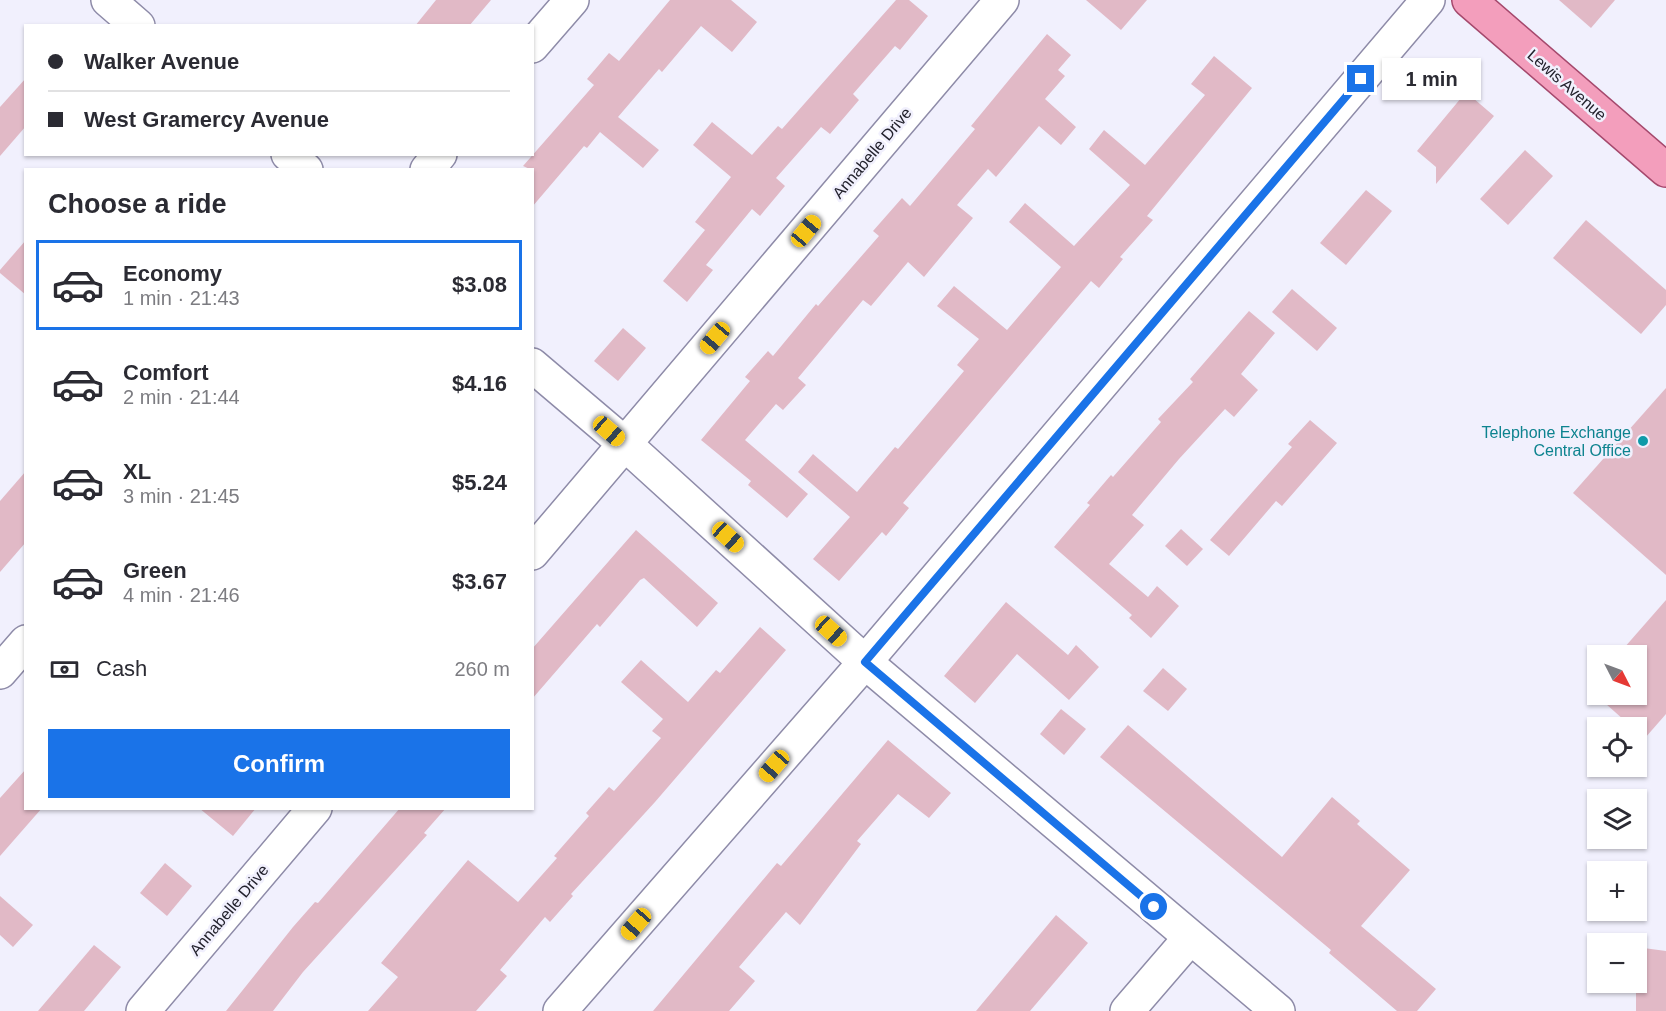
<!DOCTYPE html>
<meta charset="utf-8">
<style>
:root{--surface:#fff;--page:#f7f7f7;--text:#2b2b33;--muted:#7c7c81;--line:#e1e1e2;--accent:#1a73e8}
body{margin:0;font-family:Arial,sans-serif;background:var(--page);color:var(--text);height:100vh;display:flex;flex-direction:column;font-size:22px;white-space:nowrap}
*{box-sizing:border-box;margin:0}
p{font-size:20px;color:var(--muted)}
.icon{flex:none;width:33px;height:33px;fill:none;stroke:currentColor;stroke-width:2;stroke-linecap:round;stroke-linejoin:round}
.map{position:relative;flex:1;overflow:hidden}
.drawer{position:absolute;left:24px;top:168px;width:510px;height:642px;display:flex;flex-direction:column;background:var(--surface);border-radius:0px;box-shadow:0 2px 4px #0004}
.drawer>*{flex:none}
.banner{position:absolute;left:24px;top:24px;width:510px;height:132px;border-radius:0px;box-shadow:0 2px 4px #0004;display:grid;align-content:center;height:132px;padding:0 24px;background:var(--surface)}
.needle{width:39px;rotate:132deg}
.tools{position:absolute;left:1587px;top:645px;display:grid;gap:12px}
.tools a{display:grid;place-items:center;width:60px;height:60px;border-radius:0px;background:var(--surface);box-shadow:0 2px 4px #0004;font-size:30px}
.end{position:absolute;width:27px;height:27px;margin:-14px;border:8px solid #1a73e8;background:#fff;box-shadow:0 0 0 3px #fff}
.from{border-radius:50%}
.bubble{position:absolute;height:42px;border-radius:0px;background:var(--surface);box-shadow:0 2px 4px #0004;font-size:20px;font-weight:800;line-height:42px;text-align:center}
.car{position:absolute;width:18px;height:36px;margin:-18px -9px;border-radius:8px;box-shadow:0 0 4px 2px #0007;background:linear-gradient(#f5c518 24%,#345 0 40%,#f5c518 0 76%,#345 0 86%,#f5c518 0)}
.banner b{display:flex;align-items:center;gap:21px;height:57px;font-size:22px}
.banner b+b{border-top:2px solid var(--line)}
.banner i{width:15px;height:15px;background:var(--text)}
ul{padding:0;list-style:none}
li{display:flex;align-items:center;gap:18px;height:90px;margin:0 12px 9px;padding:0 12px;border:3px solid transparent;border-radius:0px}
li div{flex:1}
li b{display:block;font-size:22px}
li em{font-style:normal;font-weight:800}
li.selected{border-color:var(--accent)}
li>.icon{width:54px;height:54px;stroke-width:1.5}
h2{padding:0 24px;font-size:27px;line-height:72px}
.pay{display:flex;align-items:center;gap:15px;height:66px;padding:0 24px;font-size:22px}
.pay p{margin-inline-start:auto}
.primary-button{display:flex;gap:12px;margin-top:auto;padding:12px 24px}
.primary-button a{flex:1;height:69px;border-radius:0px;background:var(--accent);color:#fff;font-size:24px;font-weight:800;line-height:69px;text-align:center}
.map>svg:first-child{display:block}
.building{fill:#e1b9c6}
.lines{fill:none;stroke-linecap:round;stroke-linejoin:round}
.minor-casing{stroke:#8e8ba8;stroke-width:36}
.major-casing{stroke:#a5496d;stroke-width:36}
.minor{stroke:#fff;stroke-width:33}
.major{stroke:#f39ebc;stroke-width:33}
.route{stroke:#1a73e8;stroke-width:8}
.culture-dot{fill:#0f9aa8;stroke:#f1f0fd;stroke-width:2}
.labels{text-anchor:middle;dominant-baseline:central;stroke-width:5;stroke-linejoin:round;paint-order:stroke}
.street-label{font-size:16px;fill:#23222d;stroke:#f1f0fd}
.culture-label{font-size:16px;fill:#0d838f;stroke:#f1f0fd;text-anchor:end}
</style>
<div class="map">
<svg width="1666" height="1011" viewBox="0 0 1666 1011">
<rect width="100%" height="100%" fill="#f1f0fd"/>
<g class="building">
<polygon points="436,0 491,0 469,26 415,26"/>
<polygon points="670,0 731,0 757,22 732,52 701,26 662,72 659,69 618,117 659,150 643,168 600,132 587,148 584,146 532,207 532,170 523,166 594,85 587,79 609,53 619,61"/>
<polygon points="896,0 909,0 928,16 900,50 895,46 853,94 859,100 830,134 821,127 776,178 785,186 760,216 752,209 706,265 713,270 687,302 663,281 705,230 695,222 731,177 693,145 712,122 752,155 778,126 782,129"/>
<polygon points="1086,0 1147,0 1121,30"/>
<polygon points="1559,0 1615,0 1591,28"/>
<polygon points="1047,34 1071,55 1058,70 1065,76 1045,99 1076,127 1061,145 1039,126 996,177 988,169 957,205 973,218 924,277 908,262 871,306 863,300 798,378 806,385 783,410 776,404 745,440 808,494 787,518 748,485 751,481 701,440 750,381 745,377 768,351 773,356 816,304 818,306 879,236 873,231 902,198 910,206 975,129 971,126"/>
<polygon points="1214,56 1252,88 1147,216 1153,220 1120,257 1123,259 1099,288 1091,281 903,503 909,508 886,536 882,532 839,581 813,559 850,517 798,472 813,454 857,492 895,447 898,449 964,371 957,365 979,339 937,306 954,286 1007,330 1061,267 1009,222 1025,203 1074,246 1130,185 1089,149 1104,130 1145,165 1205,95 1191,84"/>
<polygon points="26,78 26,126 0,156 0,107"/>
<polygon points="1466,92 1494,116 1436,184 1436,167 1417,151"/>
<polygon points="1525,150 1553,176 1508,225 1480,199"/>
<polygon points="1366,190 1392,211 1346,265 1320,243"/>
<polygon points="1586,220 1666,290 1666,305 1641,334 1553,258"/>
<polygon points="26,240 26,295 0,273 0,270"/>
<polygon points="1292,289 1337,328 1317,351 1272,312"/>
<polygon points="1249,311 1275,333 1241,374 1258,390 1234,417 1225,409 1179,459 1132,515 1144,525 1109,564 1148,597 1157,586 1179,606 1151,638 1129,618 1132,615 1054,547 1090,505 1087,503 1111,475 1113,477 1161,422 1158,419 1193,382 1190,379"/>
<polygon points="623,328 646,348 618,381 594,361"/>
<polygon points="1666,388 1666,575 1573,493"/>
<polygon points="1310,420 1337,443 1282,506 1276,501 1229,556 1210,540 1292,447 1288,444"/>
<polygon points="26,471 26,542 0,572 0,501"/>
<polygon points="1181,529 1203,549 1187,566 1165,546"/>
<polygon points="636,530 718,603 697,627 644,578 640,580 600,627 597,624 532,699 532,649"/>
<polygon points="1666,600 1666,714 1645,738 1636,728 1633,728 1588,688 1598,678 1598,694 1636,694 1636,656 1617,656"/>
<polygon points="1006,602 1068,655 1076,645 1099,667 1069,700 1017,654 975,703 944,676"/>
<polygon points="760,627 786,650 655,802 571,894 573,896 550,922 545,917 500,970 507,976 476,1011 368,1011 398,977 381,963 468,860 518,902 557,858 554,856 589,816 586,813 609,787 614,791 661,738 652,731 663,719 621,682 641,660 688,702 716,670 720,673"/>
<polygon points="1163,668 1187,689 1168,711 1143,691"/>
<polygon points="1061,709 1086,729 1064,755 1040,734"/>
<polygon points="1128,725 1282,857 1332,797 1360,821 1357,824 1410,870 1361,926 1436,989 1417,1011 1397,1011 1329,953 1331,950 1100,757"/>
<polygon points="888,740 951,793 929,818 898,794 857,841 861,844 800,925 786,912 739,967 755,981 729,1011 653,1011 777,863 781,866"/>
<polygon points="26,769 26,808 42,808 0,856 0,798"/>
<polygon points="199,808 256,808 233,836"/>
<polygon points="400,808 446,808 424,833 427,835 303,972 273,1011 226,1011 293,927 315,902 318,903"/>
<polygon points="165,863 192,886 167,916 140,893"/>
<polygon points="0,896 33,925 13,947 0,935"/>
<polygon points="1056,915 1088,943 1030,1011 976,1011"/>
<polygon points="94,945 121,967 84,1011 38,1011"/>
<polygon points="1636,947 1666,951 1666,1011 1636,1011"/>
</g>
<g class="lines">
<defs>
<g id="minor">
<polyline points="108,0 138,26"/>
<polyline points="532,46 572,0"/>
<polyline points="288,154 306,170"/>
<polyline points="427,170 440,154"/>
<polyline points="532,365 625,444 865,662 1278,1011"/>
<polyline points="532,553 1002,0"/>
<polyline points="0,672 26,642"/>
<polyline points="143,1011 315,808"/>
<polyline points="560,1011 865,662 1428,0"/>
<polyline points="1127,1011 1190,938"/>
</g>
<polyline id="major" points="1469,0 1666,170"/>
</defs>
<use href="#minor" class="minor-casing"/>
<use href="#major" class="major-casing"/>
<use href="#minor" class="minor"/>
<use href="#major" class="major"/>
</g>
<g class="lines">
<polyline class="route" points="1154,907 865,662 1361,79"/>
</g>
<circle class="culture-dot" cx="1643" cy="441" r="6"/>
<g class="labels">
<g class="street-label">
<text transform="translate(1567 85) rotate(41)">Lewis Avenue</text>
<text transform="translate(872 153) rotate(-50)">Annabelle Drive</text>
<text transform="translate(229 910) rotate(-50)">Annabelle Drive</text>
</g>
<g class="culture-label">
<text x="1631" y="432">Telephone Exchange<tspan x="1631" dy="18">Central Office</tspan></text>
</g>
</g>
</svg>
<div class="tools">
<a><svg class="needle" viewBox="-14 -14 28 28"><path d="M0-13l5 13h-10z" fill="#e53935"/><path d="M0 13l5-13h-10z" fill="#7c7c81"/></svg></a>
<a><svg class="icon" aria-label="locate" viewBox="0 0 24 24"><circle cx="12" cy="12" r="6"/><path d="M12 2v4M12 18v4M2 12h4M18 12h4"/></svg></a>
<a><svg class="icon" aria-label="layers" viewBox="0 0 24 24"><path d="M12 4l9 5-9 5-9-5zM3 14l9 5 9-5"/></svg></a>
<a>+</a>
<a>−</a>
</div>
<i class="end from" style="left:1154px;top:907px"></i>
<i class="end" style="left:1361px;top:79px"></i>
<div class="bubble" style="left:1382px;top:58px;width:99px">1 min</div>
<i class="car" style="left:806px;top:231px;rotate:40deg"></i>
<i class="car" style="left:715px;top:338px;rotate:220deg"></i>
<i class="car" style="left:609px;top:431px;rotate:131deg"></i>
<i class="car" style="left:728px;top:537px;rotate:132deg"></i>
<i class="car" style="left:831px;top:631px;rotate:132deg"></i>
<i class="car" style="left:774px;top:766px;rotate:221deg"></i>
<i class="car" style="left:636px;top:924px;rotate:221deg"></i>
<div class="banner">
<b><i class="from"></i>Walker Avenue</b>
<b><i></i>West Gramercy Avenue</b>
</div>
<section class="drawer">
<h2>Choose a ride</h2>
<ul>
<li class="selected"><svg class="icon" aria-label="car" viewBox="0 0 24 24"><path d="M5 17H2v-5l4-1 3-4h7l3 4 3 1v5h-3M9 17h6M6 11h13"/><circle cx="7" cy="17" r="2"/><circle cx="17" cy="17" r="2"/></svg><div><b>Economy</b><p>1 min · 21:43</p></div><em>$3.08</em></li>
<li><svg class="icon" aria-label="car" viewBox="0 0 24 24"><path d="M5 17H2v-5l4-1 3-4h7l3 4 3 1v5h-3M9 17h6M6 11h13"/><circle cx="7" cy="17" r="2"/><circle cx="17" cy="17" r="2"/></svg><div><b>Comfort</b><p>2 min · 21:44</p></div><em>$4.16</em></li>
<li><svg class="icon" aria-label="car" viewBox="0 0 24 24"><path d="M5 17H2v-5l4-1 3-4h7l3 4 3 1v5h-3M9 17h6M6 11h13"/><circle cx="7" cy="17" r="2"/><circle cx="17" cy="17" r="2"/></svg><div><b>XL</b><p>3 min · 21:45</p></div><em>$5.24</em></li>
<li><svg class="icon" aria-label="car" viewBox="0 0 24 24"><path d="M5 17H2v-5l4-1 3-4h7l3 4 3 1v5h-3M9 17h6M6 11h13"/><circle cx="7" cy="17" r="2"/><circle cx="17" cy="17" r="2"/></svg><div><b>Green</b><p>4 min · 21:46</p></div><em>$3.67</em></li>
</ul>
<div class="pay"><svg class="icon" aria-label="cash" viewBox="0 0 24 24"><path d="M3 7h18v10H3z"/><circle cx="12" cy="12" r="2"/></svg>Cash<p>260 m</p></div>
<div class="primary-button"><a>Confirm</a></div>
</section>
</div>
